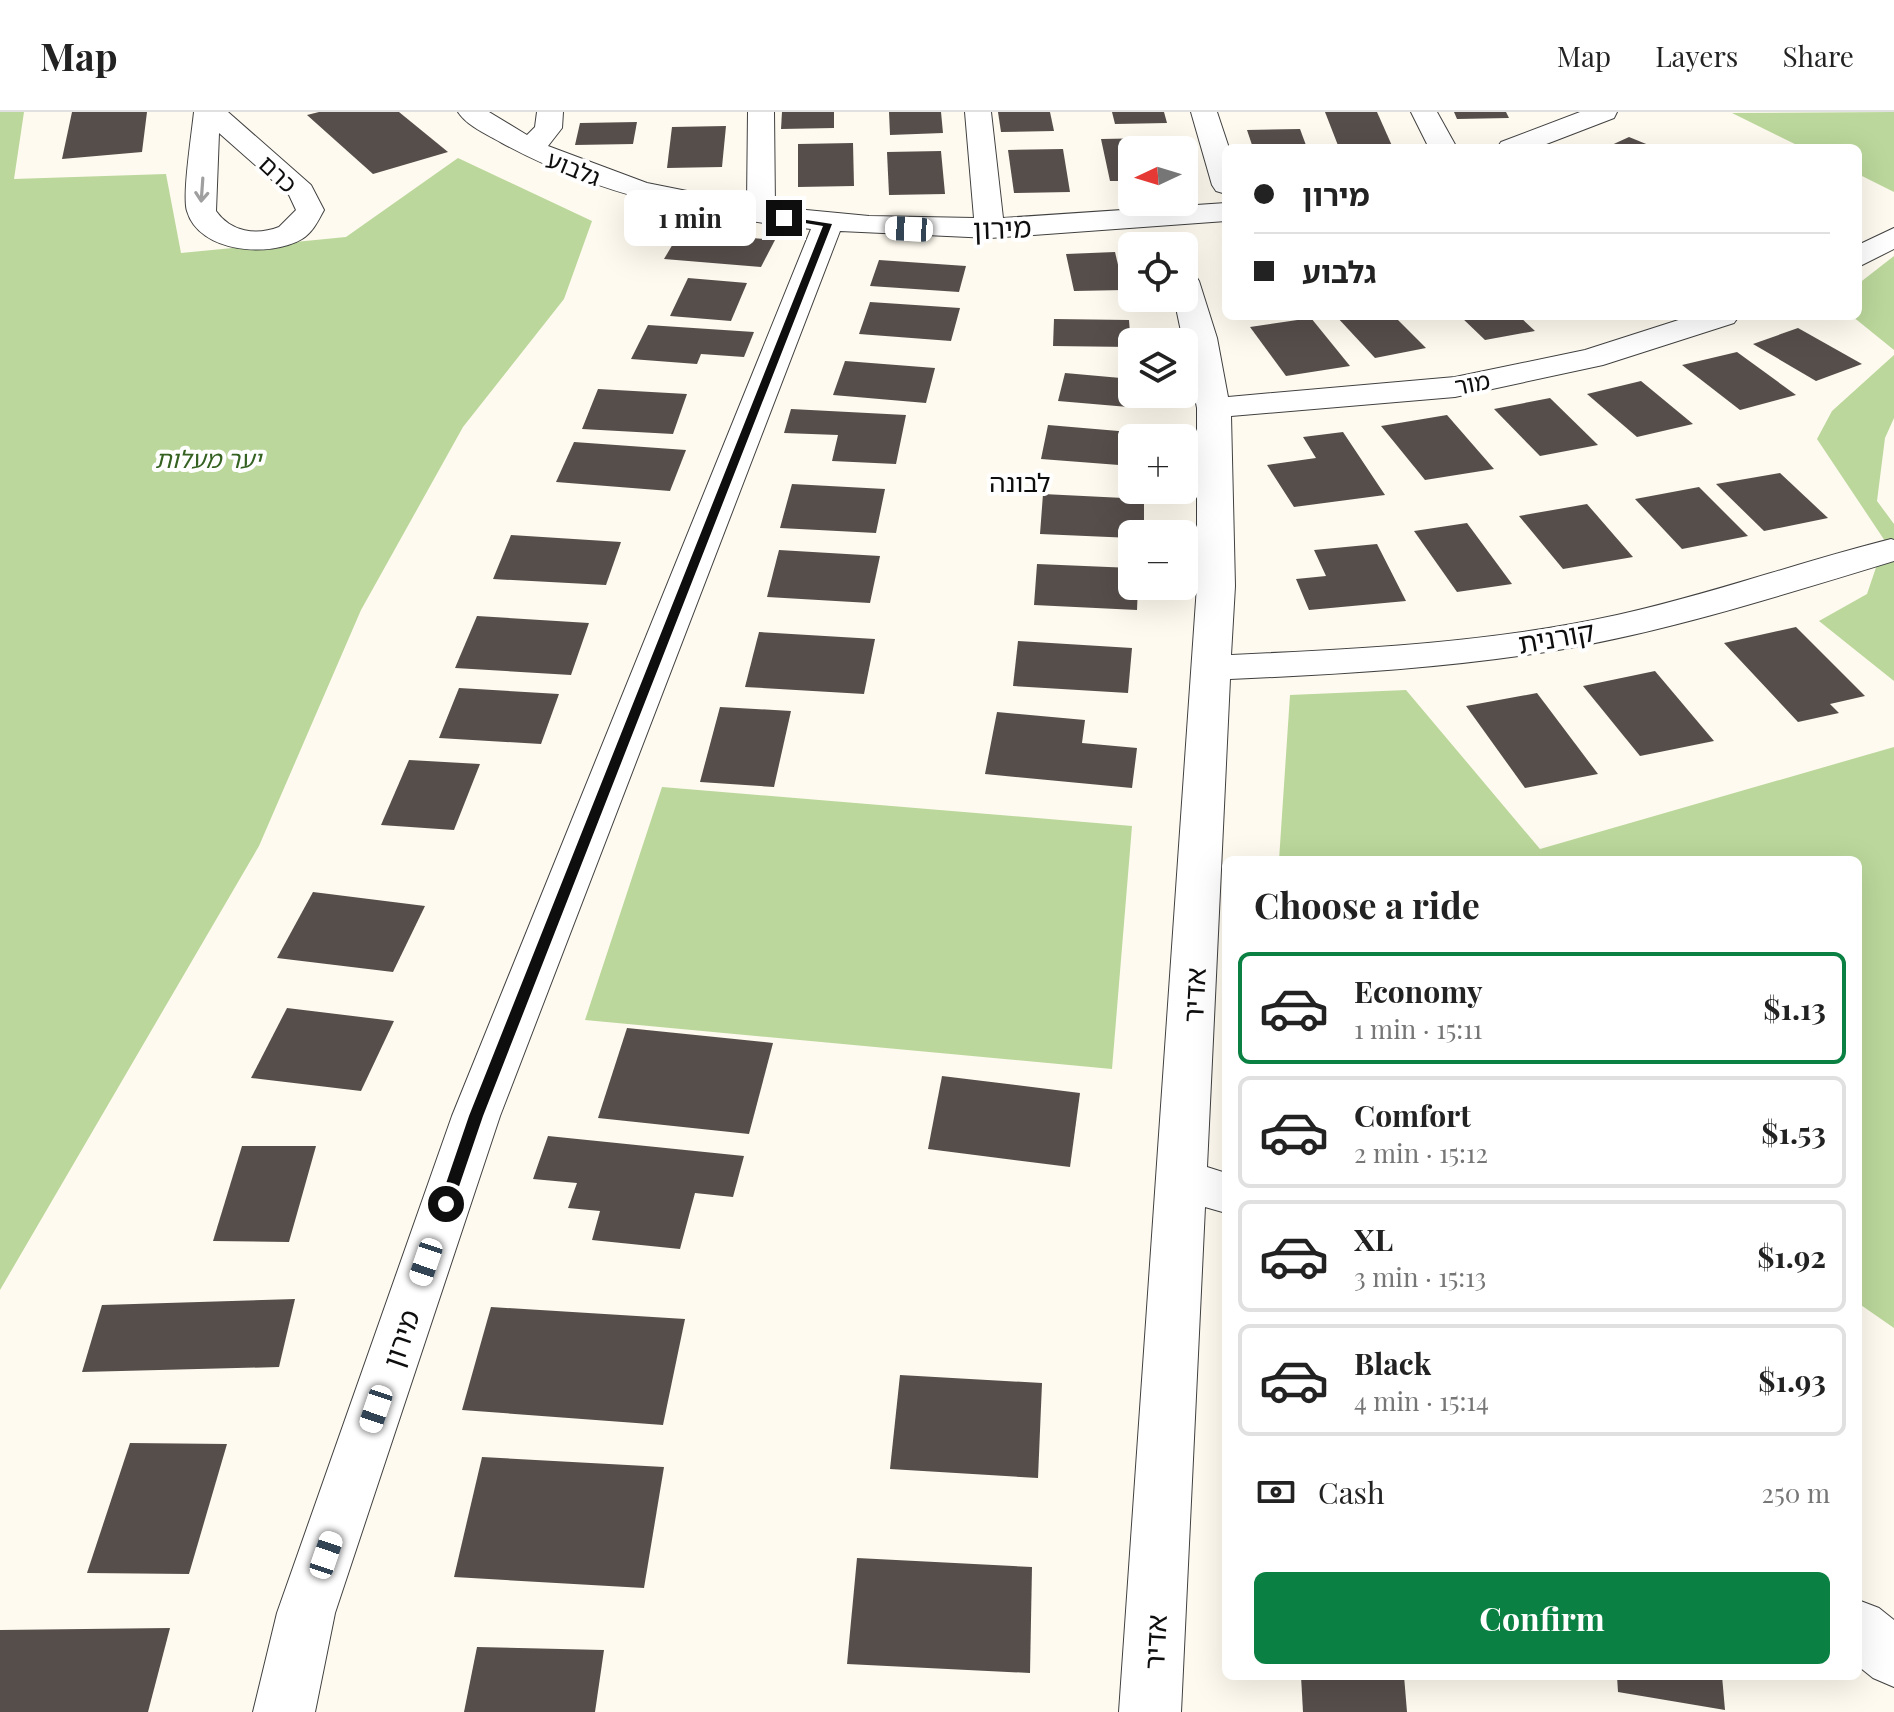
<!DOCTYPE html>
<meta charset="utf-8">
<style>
:root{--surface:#fff;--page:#f6f6f6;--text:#222;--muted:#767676;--line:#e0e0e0;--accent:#0b8043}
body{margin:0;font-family:"Playfair Display","Noto Sans Hebrew",serif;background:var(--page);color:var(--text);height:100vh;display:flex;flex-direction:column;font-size:30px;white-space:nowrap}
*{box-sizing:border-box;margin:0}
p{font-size:26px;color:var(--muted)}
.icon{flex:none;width:44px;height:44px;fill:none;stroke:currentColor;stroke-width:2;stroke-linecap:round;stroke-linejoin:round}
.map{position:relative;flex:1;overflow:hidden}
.side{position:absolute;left:1222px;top:744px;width:640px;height:824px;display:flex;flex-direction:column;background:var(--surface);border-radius:12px;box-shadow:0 8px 32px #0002}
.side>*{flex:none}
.hud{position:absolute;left:1222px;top:32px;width:640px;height:176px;border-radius:12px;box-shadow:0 8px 32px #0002;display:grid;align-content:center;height:176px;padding:0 32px;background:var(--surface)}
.needle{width:52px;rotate:266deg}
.tools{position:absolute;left:1118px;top:24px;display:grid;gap:16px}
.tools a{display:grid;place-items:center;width:80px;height:80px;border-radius:12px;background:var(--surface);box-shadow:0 8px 32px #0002;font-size:40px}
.end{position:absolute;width:36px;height:36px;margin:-18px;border:10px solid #0e0e0e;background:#fff;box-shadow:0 0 0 4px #fff}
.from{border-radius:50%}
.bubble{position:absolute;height:56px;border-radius:12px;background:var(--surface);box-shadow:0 8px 32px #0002;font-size:26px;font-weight:700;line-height:56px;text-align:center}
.car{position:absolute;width:24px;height:48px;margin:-24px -12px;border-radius:10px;box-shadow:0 0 6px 2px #0007;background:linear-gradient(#fff 24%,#345 0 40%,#fff 0 76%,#345 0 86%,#fff 0)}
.hud b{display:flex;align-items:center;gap:28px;height:76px;font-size:30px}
.hud b+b{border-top:2px solid var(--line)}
.hud i{width:20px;height:20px;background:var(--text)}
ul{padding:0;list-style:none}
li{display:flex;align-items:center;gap:24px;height:112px;margin:0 16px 12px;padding:0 16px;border:4px solid var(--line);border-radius:12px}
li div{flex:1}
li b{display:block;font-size:30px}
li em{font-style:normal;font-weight:700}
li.active{border-color:var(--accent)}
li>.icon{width:72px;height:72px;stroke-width:1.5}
h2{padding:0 32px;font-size:36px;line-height:96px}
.pay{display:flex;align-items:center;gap:20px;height:88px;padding:0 32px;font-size:30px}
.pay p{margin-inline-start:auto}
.cta{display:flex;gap:16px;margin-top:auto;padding:16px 32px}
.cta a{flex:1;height:92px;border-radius:12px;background:var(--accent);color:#fff;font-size:32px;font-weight:700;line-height:92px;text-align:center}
header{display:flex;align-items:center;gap:48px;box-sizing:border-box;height:112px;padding:0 40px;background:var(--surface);border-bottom:2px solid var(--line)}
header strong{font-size:38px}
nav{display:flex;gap:44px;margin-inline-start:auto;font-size:28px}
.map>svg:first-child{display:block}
.forest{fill:#bbd79b}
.building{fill:#564e4b}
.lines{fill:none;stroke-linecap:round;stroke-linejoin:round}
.street-casing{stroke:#414141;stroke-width:2}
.street{fill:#fff;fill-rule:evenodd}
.oneway{stroke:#9f9f9f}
.route{fill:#0e0e0e}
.labels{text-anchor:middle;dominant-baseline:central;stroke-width:8;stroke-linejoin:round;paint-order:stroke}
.far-street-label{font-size:24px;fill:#0e0e0e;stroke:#fff}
.far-park-label{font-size:24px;font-style:italic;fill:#356221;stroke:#fff}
.far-neighbourhood-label{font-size:26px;fill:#0e0e0e;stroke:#fff}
.street-label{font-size:28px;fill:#0e0e0e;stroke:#fff}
</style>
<header>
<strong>Map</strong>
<nav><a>Map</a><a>Layers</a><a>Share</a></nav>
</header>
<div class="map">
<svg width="1894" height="1600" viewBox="0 0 1894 1600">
<rect width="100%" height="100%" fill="#fefaef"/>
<g class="forest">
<polygon points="0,0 24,0 14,67 166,62 181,141 346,125 458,46 592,109 564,187 463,315 361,498 259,734 0,1178"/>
<polygon points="1894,0 1894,80 1858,62 1858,36 1803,36 1732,1"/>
<polygon points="1894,144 1894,238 1852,204 1858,204 1858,172"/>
<polygon points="1894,243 1894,306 1885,326 1877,389 1894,412 1894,569 1819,509 1867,482 1885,429 1817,327 1832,299"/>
<polygon points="1406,578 1540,737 1894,635 1894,1216 1858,1191 1858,748 1279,748 1290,583"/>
<polygon points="662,675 1132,714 1112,957 585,908"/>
</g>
<g class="building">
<polygon points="72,0 147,0 142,40 62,47"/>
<polygon points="319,0 399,0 448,40 373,62 307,3"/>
<polygon points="782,0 834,0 834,16 781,17"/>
<polygon points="889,0 941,0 943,21 890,23"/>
<polygon points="998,0 1050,0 1054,19 1001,20"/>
<polygon points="1112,0 1164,0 1167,11 1115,12"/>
<polygon points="1325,0 1377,0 1393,36 1339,36"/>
<polygon points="1454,0 1506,0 1509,6 1457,7"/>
<polygon points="637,10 633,32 575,33 580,11"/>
<polygon points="726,14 722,55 667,56 672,15"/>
<polygon points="1300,17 1307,36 1253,36 1247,18"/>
<polygon points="1629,25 1656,36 1605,36"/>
<polygon points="1154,26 1157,38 1132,38 1132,69 1110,69 1101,27"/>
<polygon points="853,31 854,74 798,75 798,32"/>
<polygon points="1063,37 1070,80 1014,81 1008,38"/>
<polygon points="941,39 945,82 889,83 887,40"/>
<polygon points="680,120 775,128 761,155 664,147"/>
<polygon points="1115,140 1124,178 1074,179 1066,142"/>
<polygon points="879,148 966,154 959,180 870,174"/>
<polygon points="688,166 747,171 731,209 670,204"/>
<polygon points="870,190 960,196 951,229 859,222"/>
<polygon points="1336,204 1394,204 1426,236 1375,246"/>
<polygon points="1460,204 1519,204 1535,219 1485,228"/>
<polygon points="1311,206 1350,254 1286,264 1250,215"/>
<polygon points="1054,207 1129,208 1131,235 1053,234"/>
<polygon points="648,213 754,220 744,245 701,242 697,252 631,247"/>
<polygon points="1798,216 1862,252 1816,269 1753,232"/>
<polygon points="1737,240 1796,283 1740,298 1682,253"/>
<polygon points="845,249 935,256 926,291 833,283"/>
<polygon points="1065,261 1132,267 1132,282 1142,282 1140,296 1058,289"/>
<polygon points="1641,269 1693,312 1637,325 1587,282"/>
<polygon points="598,277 687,282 673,322 582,317"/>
<polygon points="1550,286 1598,333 1540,344 1494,297"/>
<polygon points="791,297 906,303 896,352 832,349 838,323 784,321"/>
<polygon points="1447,303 1494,357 1425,368 1381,314"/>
<polygon points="1048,313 1142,321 1142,326 1132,326 1132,354 1041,347"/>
<polygon points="1343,320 1385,383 1294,395 1267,353 1316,346 1303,325"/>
<polygon points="574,330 686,338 670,379 556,370"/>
<polygon points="1780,361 1828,406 1764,419 1716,372"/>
<polygon points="792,372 885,377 876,421 780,416"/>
<polygon points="1699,375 1748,424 1682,437 1635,387"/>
<polygon points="1043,382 1144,387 1144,422 1132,422 1132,426 1040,422"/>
<polygon points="1587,392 1633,445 1563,457 1519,404"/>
<polygon points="1467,411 1512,472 1457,480 1414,419"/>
<polygon points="511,423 621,430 606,473 493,467"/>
<polygon points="1377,432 1406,489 1309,498 1296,467 1326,464 1314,438"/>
<polygon points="779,438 880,444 870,491 767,485"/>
<polygon points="1037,452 1132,456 1132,474 1138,474 1137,498 1034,493"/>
<polygon points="477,504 589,511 571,563 455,556"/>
<polygon points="1796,515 1865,584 1830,592 1839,601 1798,610 1724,531"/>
<polygon points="759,520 875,527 864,582 745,575"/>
<polygon points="1018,529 1132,536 1128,581 1013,574"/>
<polygon points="1655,559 1714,629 1640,644 1583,574"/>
<polygon points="459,576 559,582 541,632 439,626"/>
<polygon points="1537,581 1598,662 1525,676 1466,594"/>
<polygon points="720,595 791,599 774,675 700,670"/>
<polygon points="997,600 1085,608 1082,631 1137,636 1132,676 985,662"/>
<polygon points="409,648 480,652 454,718 381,713"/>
<polygon points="313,780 425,794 393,860 277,846"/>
<polygon points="287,896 394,909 361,979 251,966"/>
<polygon points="627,916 773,931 749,1022 598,1006"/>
<polygon points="942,964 1080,981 1070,1055 928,1037"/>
<polygon points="548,1024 744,1044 733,1085 695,1081 680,1137 592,1128 600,1099 568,1096 577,1071 533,1067"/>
<polygon points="242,1034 316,1034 289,1130 213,1129"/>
<polygon points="295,1187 279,1255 82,1260 102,1193"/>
<polygon points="491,1195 685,1207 663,1313 462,1298"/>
<polygon points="900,1263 1042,1271 1038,1366 890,1357"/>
<polygon points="130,1331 227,1332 189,1462 87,1461"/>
<polygon points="482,1345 664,1355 644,1476 454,1465"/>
<polygon points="857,1446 1032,1455 1030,1561 847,1552"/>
<polygon points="170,1516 148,1600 0,1600 0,1518"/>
<polygon points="477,1535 604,1538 595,1600 464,1600"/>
<polygon points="1301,1564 1404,1564 1407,1600 1303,1600"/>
<polygon points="1617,1564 1722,1564 1725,1598 1618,1580"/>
</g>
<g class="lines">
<defs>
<g id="street">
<path d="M194 0H228L311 73 324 98C318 109 313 120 302 127 270 146 199 141 187 99 182 84 192 20 194 0ZM219 21 289 83 296 98 279 115C256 124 231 120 216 99Z"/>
<path d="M458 0H489L527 23 535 15 537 0H563L562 16 548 34 647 71 747 91 748 0H774L775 95 869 104 974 106 965 0H991L1003 106 1226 91V109L990 126 840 119 500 1004 335 1501 315 1600H253L277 1501 452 1004 811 117C704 105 597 83 502 31 488 23 467 14 458 0Z"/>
<polygon points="1191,0 1217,0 1229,36 1226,82 1216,79 1212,73"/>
<polygon points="1411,0 1437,0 1457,36 1429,36"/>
<polygon points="1580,0 1617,0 1614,6 1536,36 1497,36 1501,30"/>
<polygon points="1894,116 1894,137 1858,155 1858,133"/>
<path d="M1184 160 1195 163 1199 169 1217 226 1228 285 1455 265 1585 238 1691 204H1739L1734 211 1603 253 1455 285 1231 304 1235 474 1231 543C1360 537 1490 531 1617 503 1709 483 1799 450 1891 427L1894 428V449C1785 482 1676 517 1564 537 1453 556 1342 562 1230 567L1207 1055 1226 1061V1101L1205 1095 1181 1600H1119L1197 474V296L1174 186H1184Z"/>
<polygon points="1858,1488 1879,1496 1894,1508 1894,1575 1873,1566 1858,1554"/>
</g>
</defs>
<use href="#street" class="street-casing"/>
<use href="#street" class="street"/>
</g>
<defs><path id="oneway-shaft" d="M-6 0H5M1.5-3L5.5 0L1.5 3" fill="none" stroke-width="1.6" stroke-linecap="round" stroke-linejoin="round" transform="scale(2)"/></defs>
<use class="oneway" href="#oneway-shaft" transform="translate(202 78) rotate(94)"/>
<polygon class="route" points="781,104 832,112 483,1004 453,1092 451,1096 441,1096 439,1092 469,1004 823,114 781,107"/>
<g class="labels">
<g class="far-street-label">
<text transform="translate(574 55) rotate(22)">גלבוע</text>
<text transform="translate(279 61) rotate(43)">כרם</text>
<text transform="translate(1472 270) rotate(-11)">מור</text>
</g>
<g class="far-park-label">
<text x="208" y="346">יער מעלות</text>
</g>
<g class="far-neighbourhood-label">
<text x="1020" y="369">לבונה</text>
</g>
<g class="street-label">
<text transform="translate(1002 115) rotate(-2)">מירון</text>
<text transform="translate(1556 524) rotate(-10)">קורנית</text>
<text transform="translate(1193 883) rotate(-87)">אדיר</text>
<text transform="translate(400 1226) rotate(-71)">מירון</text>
<text transform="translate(1154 1530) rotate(-87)">אדיר</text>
</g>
</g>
</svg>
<div class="tools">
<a><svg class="needle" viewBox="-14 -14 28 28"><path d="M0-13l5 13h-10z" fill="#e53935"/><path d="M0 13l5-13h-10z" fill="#767676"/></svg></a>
<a><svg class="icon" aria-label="locate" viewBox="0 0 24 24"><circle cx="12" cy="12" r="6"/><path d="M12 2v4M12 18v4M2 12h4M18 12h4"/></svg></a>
<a><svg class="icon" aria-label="layers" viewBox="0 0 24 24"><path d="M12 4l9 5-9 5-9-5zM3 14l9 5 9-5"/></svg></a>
<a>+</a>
<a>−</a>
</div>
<i class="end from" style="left:446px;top:1092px"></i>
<i class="end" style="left:784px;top:106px"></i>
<div class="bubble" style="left:624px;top:78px;width:132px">1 min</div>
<i class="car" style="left:909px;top:117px;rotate:273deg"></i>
<i class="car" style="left:426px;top:1150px;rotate:199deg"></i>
<i class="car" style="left:376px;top:1297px;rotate:199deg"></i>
<i class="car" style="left:326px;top:1443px;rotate:19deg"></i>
<div class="hud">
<b><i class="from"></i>מירון</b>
<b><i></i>גלבוע</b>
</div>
<section class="side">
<h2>Choose a ride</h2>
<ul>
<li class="active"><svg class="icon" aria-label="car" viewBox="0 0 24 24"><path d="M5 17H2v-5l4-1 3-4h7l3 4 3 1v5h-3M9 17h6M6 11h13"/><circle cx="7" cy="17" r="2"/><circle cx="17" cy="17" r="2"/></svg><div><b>Economy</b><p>1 min · 15:11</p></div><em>$1.13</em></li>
<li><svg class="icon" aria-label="car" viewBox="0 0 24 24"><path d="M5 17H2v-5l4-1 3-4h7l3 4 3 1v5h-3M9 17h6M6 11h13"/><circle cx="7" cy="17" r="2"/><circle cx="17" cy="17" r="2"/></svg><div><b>Comfort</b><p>2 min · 15:12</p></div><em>$1.53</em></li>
<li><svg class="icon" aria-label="car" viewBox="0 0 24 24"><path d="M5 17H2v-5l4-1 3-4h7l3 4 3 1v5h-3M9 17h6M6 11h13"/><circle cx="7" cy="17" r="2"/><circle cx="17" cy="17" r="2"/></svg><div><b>XL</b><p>3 min · 15:13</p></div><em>$1.92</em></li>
<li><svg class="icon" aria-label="car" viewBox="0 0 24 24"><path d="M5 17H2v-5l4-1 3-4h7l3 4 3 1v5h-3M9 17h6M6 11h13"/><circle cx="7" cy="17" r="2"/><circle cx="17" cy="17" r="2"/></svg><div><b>Black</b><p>4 min · 15:14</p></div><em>$1.93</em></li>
</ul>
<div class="pay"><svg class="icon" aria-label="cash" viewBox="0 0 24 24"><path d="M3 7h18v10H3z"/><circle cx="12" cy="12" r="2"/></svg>Cash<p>250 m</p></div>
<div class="cta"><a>Confirm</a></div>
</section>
</div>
